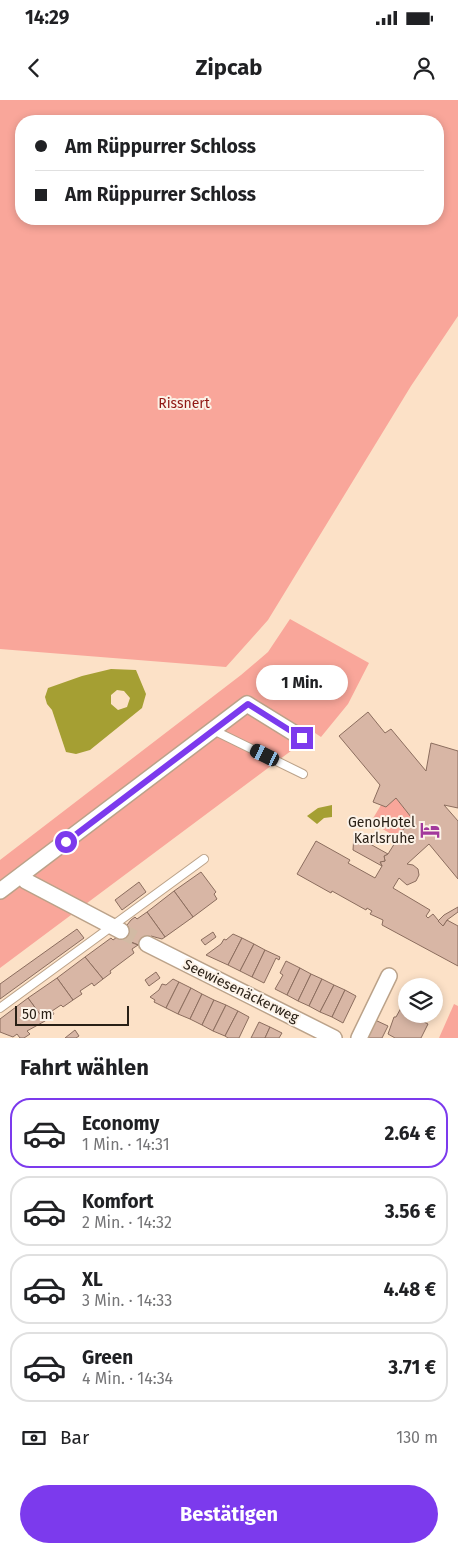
<!DOCTYPE html>
<html lang="de">
<meta charset="utf-8">
<style>
:root{--surface:#fff;--page:#f2f2f2;--text:#202124;--muted:#757577;--line:#e0e0e0;--accent:#7c3aed}
body{margin:0;font-family:"Fira Sans",sans-serif;background:var(--page);color:var(--text);height:100vh;display:flex;flex-direction:column;font-size:19px;white-space:nowrap}
*{box-sizing:border-box;margin:0}
p{font-size:16px;color:var(--muted)}
.icon{flex:none;width:28px;height:28px;fill:none;stroke:currentColor;stroke-width:2;stroke-linecap:round;stroke-linejoin:round}
.map{position:relative;height:938px;overflow:hidden}
.side{display:flex;flex-direction:column;background:var(--surface);flex:1}
.side>*{flex:none}
.banner{position:absolute;left:15px;top:15px;width:429px;height:110px;border-radius:20px;box-shadow:0 2px 8px #0003;display:grid;align-content:center;height:110px;padding:0 20px;background:var(--surface)}
.tools{position:absolute;left:398px;top:878px;display:grid;gap:10px}
.tools a{display:grid;place-items:center;width:45px;height:45px;border-radius:50%;background:var(--surface);box-shadow:0 2px 8px #0003;font-size:25px}
.scale{position:absolute;left:15px;bottom:12px;width:114px;box-sizing:border-box;padding-left:5px;border:2px solid #292016;border-top:0;font-size:14px;line-height:18px;white-space:nowrap;color:#292016;-webkit-text-stroke:4px #fcf2e7;paint-order:stroke}
.end{position:absolute;width:22px;height:22px;margin:-11px;border:6px solid #7c3aed;background:#fff;box-shadow:0 0 0 2px #fff}
.from{border-radius:50%}
.bubble{position:absolute;height:35px;border-radius:18px;background:var(--surface);box-shadow:0 2px 8px #0003;font-size:16px;font-weight:700;line-height:35px;text-align:center}
.car{position:absolute;width:15px;height:30px;margin:-15px -8px;border-radius:6px;box-shadow:0 0 4px 1px #0007;background:linear-gradient(#222 24%,#8ab4d8 0 40%,#222 0 76%,#8ab4d8 0 86%,#222 0)}
.banner b{display:flex;align-items:center;gap:18px;height:48px;font-size:19px}
.banner b+b{border-top:1px solid var(--line)}
.banner i{width:12px;height:12px;background:var(--text)}
ul{padding:0;list-style:none}
li{display:flex;align-items:center;gap:15px;height:70px;margin:0 10px 8px;padding:0 10px;border:2px solid var(--line);border-radius:20px}
li div{flex:1}
li b{display:block;font-size:19px}
li em{font-style:normal;font-weight:700}
li.on{border-color:var(--accent)}
li>.icon{width:45px;height:45px;stroke-width:1.5}
h2{padding:0 20px;font-size:22px;line-height:60px}
.pay{display:flex;align-items:center;gap:12px;height:55px;padding:0 20px;font-size:19px}
.pay p{margin-inline-start:auto}
.button{display:flex;gap:10px;margin-top:auto;padding:10px 20px}
.button a{flex:1;height:58px;border-radius:30px;background:var(--accent);color:#fff;font-size:20px;font-weight:700;line-height:58px;text-align:center}
.status{display:flex;justify-content:space-between;align-items:center;height:35px;padding:0 25px;background:var(--surface);direction:ltr}
.status svg{height:14px;fill:currentColor}
header{display:flex;justify-content:space-between;align-items:center;height:65px;padding:0 20px;background:var(--surface);font-size:22px;font-weight:700}
.map>svg:first-child{display:block}
.green{fill:#f9a69a;fill-rule:evenodd}
.water{fill:#a59f33;fill-rule:evenodd}
.building{fill:#d8b6a5;stroke:#8b6d5e}
.lines{fill:none;stroke-linecap:round;stroke-linejoin:round}
.street-tunnel{stroke:#d2baa4;stroke-width:15;stroke-dasharray:15 8;stroke-linecap:butt}
.lane-casing{stroke:#bba289;stroke-width:10}
.street-casing{stroke:#bba289;stroke-width:18}
.lane{stroke:#fff;stroke-width:8}
.street{stroke:#fff;stroke-width:15}
.route{stroke:#7c3aed;stroke-width:6}
.labels{text-anchor:middle;dominant-baseline:central;stroke-width:4;stroke-linejoin:round;paint-order:stroke}
.park-label{font-size:14px;fill:#911813;stroke:#fcf2e7}
.poi-label{font-size:14px;fill:#292016;stroke:#fcf2e7;text-anchor:end}
.street-label{font-size:14px;fill:#292016;stroke:#fcf2e7}
</style>
<div class="status"><b>14:29</b><svg viewBox="0 0 49 12"><path d="M0 12V9h3v3zM5 12V6h3v6zM10 12V3h3v9zM15 12V0h3v12zM26 1h20v11H26zM47 4h2v5h-2z"/></svg></div>
<header><svg class="icon" aria-label="back" viewBox="0 0 24 24"><path d="M15 5l-7 7 7 7"/></svg>Zipcab<svg class="icon" aria-label="person" viewBox="0 0 24 24"><circle cx="12" cy="8" r="4"/><path d="M4 21q1-7 8-7t8 7"/></svg></header>
<div class="map">
<svg width="458" height="938" viewBox="0 0 458 938">
<rect width="100%" height="100%" fill="#fce1c7"/>
<g class="green">
<path d="M0 0H458V216L411 286 268 520 226 567 0 549ZM438 21V119H21V21Z"/>
<polygon points="290,519 369,563 348,604 321,637 315,633 0,868 0,760 241,575 268,552"/>
<polygon points="396,698 411,717 398,738 374,724 372,720 381,705 386,707"/>
<polygon points="454,904 458,906 458,938 439,938"/>
</g>
<g class="water">
<path d="M111 569 136 570 146 594 142 608 90 650 76 654 66 652 52 610 47 604 45 597 48 588 82 576ZM117 590 124 591 130 598 127 607 118 610 111 604V595Z"/>
<polygon points="332,705 332,717 324,718 317,724 307,716 318,708"/>
</g>
<g class="building">
<polygon points="368,612 385,633 391,629 426,671 431,643 458,651 458,708 444,705 458,721 458,779 429,744 407,764 413,765 418,769 419,775 416,781 407,785 399,778 393,788 430,810 426,816 428,818 433,814 443,826 447,820 458,826 458,866 382,825 383,820 370,814 372,811 367,808 366,810 332,791 331,793 297,774 316,741 350,760 348,763 375,778 382,766 380,762 385,761 384,756 388,754 411,717 396,698 386,707 373,702 380,685 339,636"/>
<polygon points="354,735 388,754 384,756 385,761 380,762 382,766 353,750"/>
<polygon points="201,772 216,792 214,794 217,799 193,817 174,791"/>
<polygon points="139,782 146,792 122,810 115,800"/>
<polygon points="174,791 193,817 165,837 147,812"/>
<polygon points="458,807 458,812 447,820 443,826 438,821 444,815"/>
<polygon points="147,812 165,837 162,839 151,836 146,848 114,835 126,826 130,828 127,825 131,820 135,817 137,819"/>
<polygon points="77,829 84,838 0,899 0,884"/>
<polygon points="213,832 216,837 205,845 201,840"/>
<polygon points="233,834 242,838 228,865 206,855 221,844 224,839 226,840"/>
<polygon points="117,837 138,845 132,849 134,853 110,871 111,873 103,879 85,857 111,838 113,840"/>
<polygon points="242,838 254,844 240,871 228,865"/>
<polygon points="254,844 265,850 252,877 240,871"/>
<polygon points="265,850 280,857 279,860 276,858 264,883 252,877"/>
<polygon points="85,857 103,879 94,886 92,883 80,891 82,894 73,900 57,878"/>
<polygon points="286,861 300,868 287,895 275,889 283,875 280,873"/>
<polygon points="300,868 311,874 298,901 287,895"/>
<polygon points="156,872 160,878 149,886 145,880"/>
<polygon points="311,874 322,879 309,906 298,901"/>
<polygon points="57,878 73,900 63,907 61,905 52,911 54,914 45,921 28,898"/>
<polygon points="173,879 179,882 166,908 154,902 155,900 150,897 159,890 162,884 166,885"/>
<polygon points="322,879 334,885 320,912 309,906"/>
<polygon points="179,882 191,888 178,914 166,908"/>
<polygon points="334,885 345,890 332,917 320,912"/>
<polygon points="191,888 202,894 190,919 178,914"/>
<polygon points="345,890 356,896 343,923 332,917"/>
<polygon points="202,894 214,900 202,925 190,919"/>
<polygon points="28,898 45,921 27,931 30,934 24,938 20,938 17,934 13,937 0,932 0,919"/>
<polygon points="214,900 226,905 213,931 202,925"/>
<polygon points="226,905 238,911 225,936 213,931"/>
<polygon points="401,908 406,910 406,914 417,914 417,915 425,919 424,922 428,924 421,938 395,938 388,934 394,917 396,917"/>
<polygon points="238,911 249,917 239,938 228,938 225,936"/>
<polygon points="375,920 388,926 382,938 366,938"/>
<polygon points="259,922 270,927 265,938 251,938"/>
<polygon points="270,927 282,933 279,938 265,938"/>
<polygon points="75,930 79,936 76,938 65,938"/>
</g>
<g class="lines">
<polyline class="street-tunnel" points="121,831 147,844"/>
<defs>
<g id="lane">
<polyline points="213,630 303,674"/>
<polyline points="0,908 204,759"/>
</g>
<g id="street">
<polyline points="22,775 26,781 121,831"/>
<polyline points="0,791 247,604 302,638"/>
<polyline points="147,844 334,938"/>
<polyline points="359,938 389,876"/>
</g>
</defs>
<use href="#lane" class="lane-casing"/>
<use href="#street" class="street-casing"/>
<use href="#lane" class="lane"/>
<use href="#street" class="street"/>
</g>
<g class="lines">
<polyline class="route" points="66,742 248,604 302,638"/>
</g>
<defs>
<symbol id="hotel-bare" viewBox="-9 -9 18 18"><path d="M-6-4.5h1.5V1H6V5H4.5V3h-9V5H-6ZM-4 0a1.8 1.8 0 1 1 3.6 0ZM.5 0V-2.5h3Q6-2.5 6 0Z" fill="#a2399c" stroke="#fcf2e7" stroke-width="2.5" paint-order="stroke"/></symbol>
</defs>
<g fill-rule="evenodd">
<use href="#hotel-bare" x="416" y="716" width="28" height="28"/>
</g>
<g class="labels">
<g class="park-label">
<text x="184" y="303">Rissnert</text>
</g>
<g class="poi-label">
<text x="415" y="722">GenoHotel<tspan x="415" dy="16">Karlsruhe</tspan></text>
</g>
<g class="street-label">
<text transform="translate(241 891) rotate(26)">Seewiesenäckerweg</text>
</g>
</g>
</svg>
<div class="tools">
<a><svg class="icon" aria-label="layers" viewBox="0 0 24 24"><path d="M12 4l9 5-9 5-9-5zM3 14l9 5 9-5"/></svg></a>
</div>
<div class="scale">50 m</div>
<i class="end from" style="left:66px;top:742px"></i>
<i class="end" style="left:302px;top:638px"></i>
<div class="bubble" style="left:256px;top:565px;width:92px">1 Min.</div>
<i class="car" style="left:265px;top:655px;rotate:296deg"></i>
<div class="banner">
<b><i class="from"></i>Am Rüppurrer Schloss</b>
<b><i></i>Am Rüppurrer Schloss</b>
</div>
</div>
<section class="side">
<h2>Fahrt wählen</h2>
<ul>
<li class="on"><svg class="icon" aria-label="car" viewBox="0 0 24 24"><path d="M5 17H2v-5l4-1 3-4h7l3 4 3 1v5h-3M9 17h6M6 11h13"/><circle cx="7" cy="17" r="2"/><circle cx="17" cy="17" r="2"/></svg><div><b>Economy</b><p>1 Min. · 14:31</p></div><em>2.64 €</em></li>
<li><svg class="icon" aria-label="car" viewBox="0 0 24 24"><path d="M5 17H2v-5l4-1 3-4h7l3 4 3 1v5h-3M9 17h6M6 11h13"/><circle cx="7" cy="17" r="2"/><circle cx="17" cy="17" r="2"/></svg><div><b>Komfort</b><p>2 Min. · 14:32</p></div><em>3.56 €</em></li>
<li><svg class="icon" aria-label="car" viewBox="0 0 24 24"><path d="M5 17H2v-5l4-1 3-4h7l3 4 3 1v5h-3M9 17h6M6 11h13"/><circle cx="7" cy="17" r="2"/><circle cx="17" cy="17" r="2"/></svg><div><b>XL</b><p>3 Min. · 14:33</p></div><em>4.48 €</em></li>
<li><svg class="icon" aria-label="car" viewBox="0 0 24 24"><path d="M5 17H2v-5l4-1 3-4h7l3 4 3 1v5h-3M9 17h6M6 11h13"/><circle cx="7" cy="17" r="2"/><circle cx="17" cy="17" r="2"/></svg><div><b>Green</b><p>4 Min. · 14:34</p></div><em>3.71 €</em></li>
</ul>
<div class="pay"><svg class="icon" aria-label="cash" viewBox="0 0 24 24"><path d="M3 7h18v10H3z"/><circle cx="12" cy="12" r="2"/></svg>Bar<p>130 m</p></div>
<div class="button"><a>Bestätigen</a></div>
</section>
